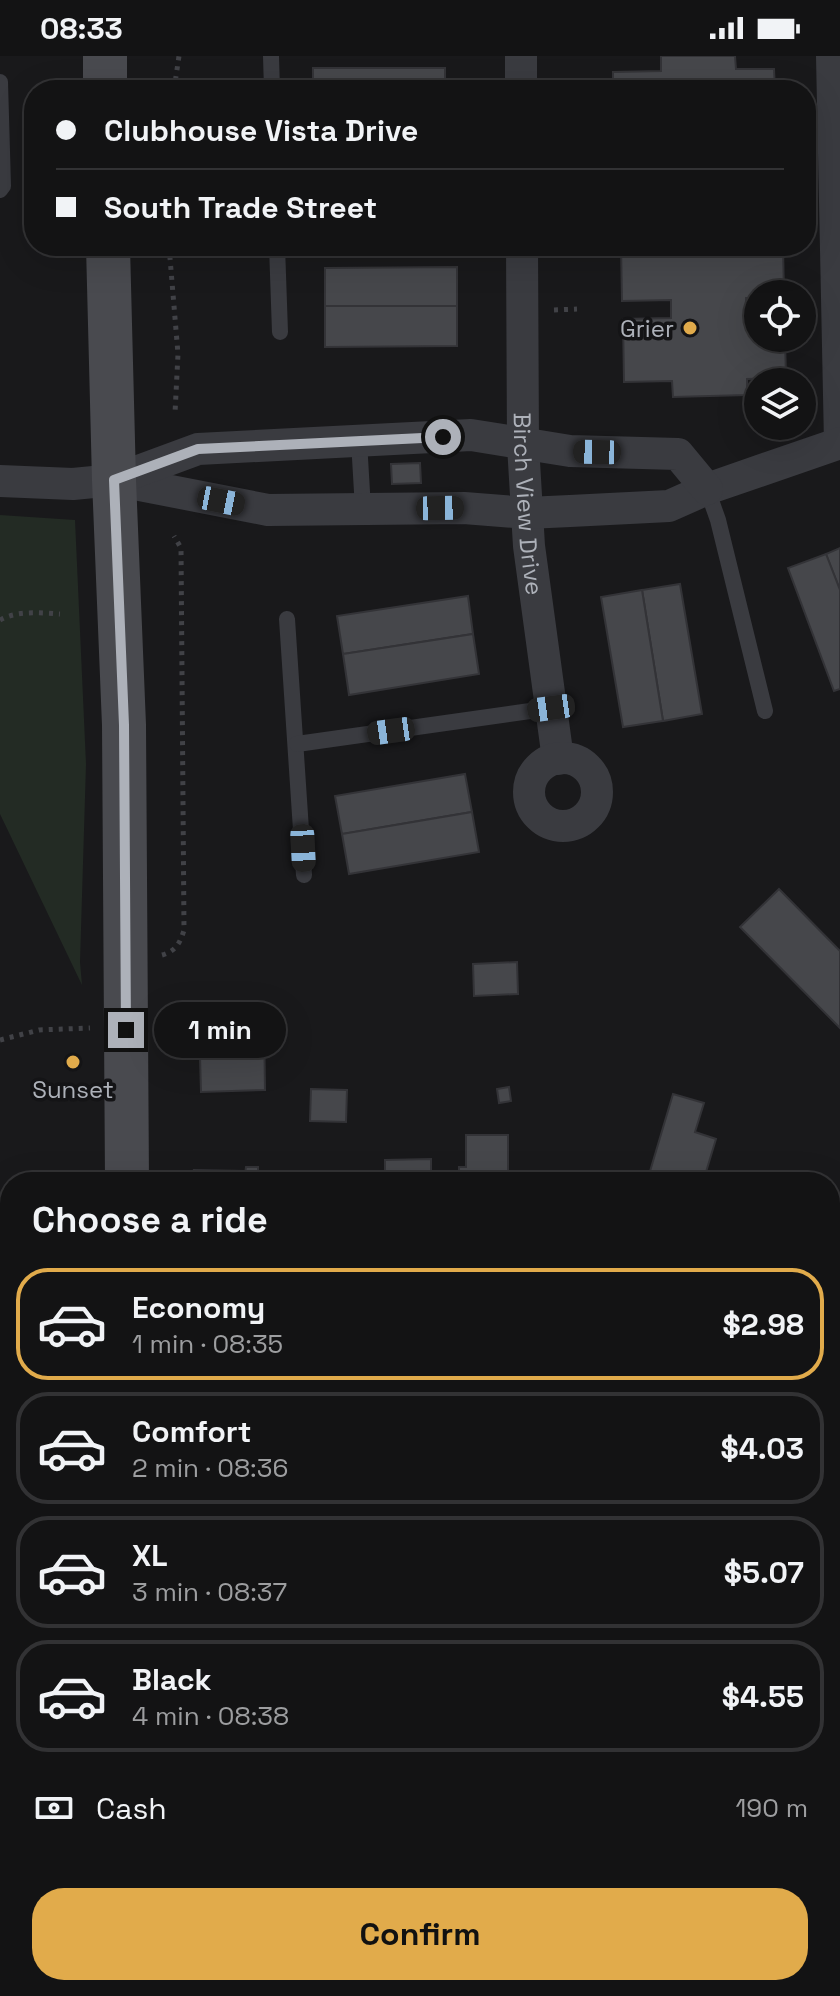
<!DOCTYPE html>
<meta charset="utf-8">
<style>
:root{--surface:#131314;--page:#202022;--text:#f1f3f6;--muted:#9d9ea0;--line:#323234;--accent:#e1ab4b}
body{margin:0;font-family:"Space Grotesk",sans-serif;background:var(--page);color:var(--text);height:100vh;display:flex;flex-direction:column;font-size:30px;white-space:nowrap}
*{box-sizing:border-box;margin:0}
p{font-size:26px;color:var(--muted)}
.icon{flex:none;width:44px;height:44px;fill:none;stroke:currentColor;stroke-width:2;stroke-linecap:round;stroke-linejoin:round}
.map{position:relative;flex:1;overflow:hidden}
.sheet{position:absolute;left:0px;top:1116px;width:840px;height:824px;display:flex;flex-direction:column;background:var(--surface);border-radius:32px 32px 0 0;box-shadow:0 8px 32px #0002,0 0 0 2px var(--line)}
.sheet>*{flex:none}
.guide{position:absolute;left:24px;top:24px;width:792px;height:176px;border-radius:32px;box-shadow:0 8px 32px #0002,0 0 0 2px var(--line);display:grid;align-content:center;height:176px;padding:0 32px;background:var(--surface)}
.fabs{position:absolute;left:744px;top:224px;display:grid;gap:16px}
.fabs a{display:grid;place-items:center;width:72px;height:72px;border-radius:50%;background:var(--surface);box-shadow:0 8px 32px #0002,0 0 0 2px var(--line);font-size:40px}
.end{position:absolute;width:36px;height:36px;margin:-18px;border:10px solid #adb1b9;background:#111;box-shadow:0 0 0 4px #111}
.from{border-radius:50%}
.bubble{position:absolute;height:56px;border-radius:28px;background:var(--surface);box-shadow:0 8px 32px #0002,0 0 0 2px var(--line);font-size:26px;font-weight:800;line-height:56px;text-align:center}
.car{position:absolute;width:24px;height:48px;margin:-24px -12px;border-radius:10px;box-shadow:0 0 6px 2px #0007;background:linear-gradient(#222 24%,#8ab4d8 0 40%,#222 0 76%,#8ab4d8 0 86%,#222 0)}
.guide b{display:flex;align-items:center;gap:28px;height:76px;font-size:30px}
.guide b+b{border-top:2px solid var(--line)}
.guide i{width:20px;height:20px;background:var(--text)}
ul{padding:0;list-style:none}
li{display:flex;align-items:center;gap:24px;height:112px;margin:0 16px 12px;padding:0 16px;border:4px solid var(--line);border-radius:32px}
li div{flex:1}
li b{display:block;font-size:30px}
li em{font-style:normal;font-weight:800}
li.on{border-color:var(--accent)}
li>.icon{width:72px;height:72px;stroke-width:1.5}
h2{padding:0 32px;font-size:36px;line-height:96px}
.pay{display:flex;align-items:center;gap:20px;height:88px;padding:0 32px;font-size:30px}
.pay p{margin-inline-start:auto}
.primary-button{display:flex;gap:16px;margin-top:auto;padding:16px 32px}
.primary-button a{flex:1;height:92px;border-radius:32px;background:var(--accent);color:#111;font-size:32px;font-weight:800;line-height:92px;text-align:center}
.status{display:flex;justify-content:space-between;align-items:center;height:56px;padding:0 40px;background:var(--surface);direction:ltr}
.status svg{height:22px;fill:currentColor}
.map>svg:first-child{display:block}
.built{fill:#252528}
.green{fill:#232b24}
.building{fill:#46474b;stroke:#333337;stroke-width:2}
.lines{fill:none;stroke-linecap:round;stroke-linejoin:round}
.path{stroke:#414247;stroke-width:5;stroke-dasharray:4 6;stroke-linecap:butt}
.service{stroke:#3a3b40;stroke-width:16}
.minor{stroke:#3a3b40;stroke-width:32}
.secondary{stroke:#494a4f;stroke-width:44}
.route{stroke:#adb1b9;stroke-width:10}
.poi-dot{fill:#e1ab4b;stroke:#141416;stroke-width:3}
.labels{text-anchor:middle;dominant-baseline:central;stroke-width:7;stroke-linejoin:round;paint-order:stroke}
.poi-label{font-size:24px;fill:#adb1b9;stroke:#141416;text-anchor:end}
.street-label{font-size:24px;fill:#adb1b9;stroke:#141416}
</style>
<div class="status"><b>08:33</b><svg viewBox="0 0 49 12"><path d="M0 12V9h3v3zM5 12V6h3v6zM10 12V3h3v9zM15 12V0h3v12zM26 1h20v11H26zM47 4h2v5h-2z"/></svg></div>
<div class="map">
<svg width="840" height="1940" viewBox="0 0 840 1940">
<rect width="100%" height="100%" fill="#19191b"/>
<polygon class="built" points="0,1750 10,1750 10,1930 70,1930 70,1940 0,1940"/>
<polygon class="green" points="0,459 75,464 86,708 80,906 82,929 0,758"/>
<g class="building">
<polygon points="661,0 735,0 736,13 774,13 775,34 613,34 613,16 661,15"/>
<rect x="313" y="12" width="132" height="22"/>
<polygon points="621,190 783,190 784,238 758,238 758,242 746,242 746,260 758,260 758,282 785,282 786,322 747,323 747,339 673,341 672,325 624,326 623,263 671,262 671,244 622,245"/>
<polygon points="457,211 457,250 325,250 325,212"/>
<polygon points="325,250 457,250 457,290 325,291"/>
<polygon points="420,407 421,427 392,428 391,408"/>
<polygon points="840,492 840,534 826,498"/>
<polygon points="826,498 840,534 840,633 834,635 788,512"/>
<polygon points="680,528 702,658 663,665 642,534"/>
<polygon points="642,534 663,665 623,671 601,541"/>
<polygon points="468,540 473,578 343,598 337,560"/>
<polygon points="473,578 479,618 349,639 343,598"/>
<polygon points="465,718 472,756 342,778 335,740"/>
<polygon points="472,756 479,796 349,818 342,778"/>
<polygon points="779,833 840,895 840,972 740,871"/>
<polygon points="517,906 518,938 474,940 473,908"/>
<polygon points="264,963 265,1034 201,1036 199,965"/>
<polygon points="509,1031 511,1045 499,1047 497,1033"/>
<polygon points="311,1033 347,1034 346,1066 310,1065"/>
<polygon points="673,1038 704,1047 695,1076 716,1083 703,1126 661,1126 648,1122"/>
<polygon points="466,1079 508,1079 508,1126 459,1126 459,1111 466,1111"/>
<polygon points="431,1103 431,1126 385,1126 385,1104"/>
<polygon points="246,1111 258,1111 258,1126 180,1126 180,1119 195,1119 194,1114 244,1115 245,1118"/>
<polygon points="0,1628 7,1629 0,1676"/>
</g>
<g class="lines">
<g class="path">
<polyline points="174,34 179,0"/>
<polyline points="169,190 178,298 175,357"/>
<polyline points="554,254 577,253"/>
<path d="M0 564C18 554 41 557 60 558"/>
<path d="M162 899C176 895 180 887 184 874L181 492 174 480"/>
<polyline points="0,984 39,974 90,972"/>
</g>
<g class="service">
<polyline points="271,0 272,34"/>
<polyline points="0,26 3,130 0,134"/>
<polyline points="277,190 280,276"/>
<polyline points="359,385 363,453"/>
<polyline points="707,433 718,464 765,655"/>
<polyline points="287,563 304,819"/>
<polyline points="297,688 551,652"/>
<polyline points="0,1834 10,1834"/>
</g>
<g class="minor">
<polyline points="521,0 521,34"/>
<polyline points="832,0 840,387"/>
<path id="s1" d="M522 190 523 389 529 490 558 703"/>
<polyline points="114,424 268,454 464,452 527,457 570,455 669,450 707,433 840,387"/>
<polyline points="0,425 73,428 114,424 198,393 471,379 570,395 678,398 707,433"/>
<circle cx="563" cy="736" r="34"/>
<polyline points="830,1400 840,1410"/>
<polyline points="830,1614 840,1602"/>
<polyline points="787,1940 787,1930"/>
</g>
<g class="secondary">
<polyline points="105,0 105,34"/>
<polyline points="108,190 114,424 124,669 127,1126"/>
<polyline points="114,1940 114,1930"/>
</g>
</g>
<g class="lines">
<polyline class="route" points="126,974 124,669 114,424 198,393 443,381"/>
</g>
<g class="poi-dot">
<circle cx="690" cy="272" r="8"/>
<circle cx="73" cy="1006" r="8"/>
</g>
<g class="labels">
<g class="poi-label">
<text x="674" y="272">Grier</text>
<text x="73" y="1033" text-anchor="middle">Sunset</text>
</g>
<g class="street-label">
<text stroke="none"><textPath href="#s1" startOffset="258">Birch View Drive</textPath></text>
</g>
</g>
</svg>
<div class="fabs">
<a><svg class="icon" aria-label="locate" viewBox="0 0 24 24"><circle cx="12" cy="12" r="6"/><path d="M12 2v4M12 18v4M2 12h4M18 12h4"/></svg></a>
<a><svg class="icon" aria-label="layers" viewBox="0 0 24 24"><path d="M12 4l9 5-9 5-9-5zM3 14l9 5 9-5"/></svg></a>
</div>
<i class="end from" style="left:443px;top:381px"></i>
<i class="end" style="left:126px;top:974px"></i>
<div class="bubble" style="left:154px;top:946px;width:132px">1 min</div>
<i class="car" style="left:597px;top:396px;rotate:271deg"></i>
<i class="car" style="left:221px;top:445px;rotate:101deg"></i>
<i class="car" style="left:440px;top:452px;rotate:89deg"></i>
<i class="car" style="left:551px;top:652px;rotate:262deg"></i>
<i class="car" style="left:391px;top:675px;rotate:262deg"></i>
<i class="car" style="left:303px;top:792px;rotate:177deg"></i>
<div class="guide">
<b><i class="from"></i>Clubhouse Vista Drive</b>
<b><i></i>South Trade Street</b>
</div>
<section class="sheet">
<h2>Choose a ride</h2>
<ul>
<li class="on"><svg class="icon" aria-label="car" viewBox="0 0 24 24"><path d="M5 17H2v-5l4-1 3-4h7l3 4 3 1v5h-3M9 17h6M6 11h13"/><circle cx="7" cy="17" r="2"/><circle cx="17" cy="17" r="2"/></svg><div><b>Economy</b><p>1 min · 08:35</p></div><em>$2.98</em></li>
<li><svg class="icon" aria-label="car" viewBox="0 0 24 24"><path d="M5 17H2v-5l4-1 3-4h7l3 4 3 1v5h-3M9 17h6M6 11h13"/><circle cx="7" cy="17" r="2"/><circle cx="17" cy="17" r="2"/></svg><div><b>Comfort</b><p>2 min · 08:36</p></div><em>$4.03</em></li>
<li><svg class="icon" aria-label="car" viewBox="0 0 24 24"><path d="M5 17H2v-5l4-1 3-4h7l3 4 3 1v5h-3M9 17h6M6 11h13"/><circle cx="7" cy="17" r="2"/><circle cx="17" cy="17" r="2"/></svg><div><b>XL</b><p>3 min · 08:37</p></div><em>$5.07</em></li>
<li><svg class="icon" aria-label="car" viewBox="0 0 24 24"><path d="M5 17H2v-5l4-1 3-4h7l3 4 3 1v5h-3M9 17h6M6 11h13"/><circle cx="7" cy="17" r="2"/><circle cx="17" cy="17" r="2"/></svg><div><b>Black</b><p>4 min · 08:38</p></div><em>$4.55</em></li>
</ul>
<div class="pay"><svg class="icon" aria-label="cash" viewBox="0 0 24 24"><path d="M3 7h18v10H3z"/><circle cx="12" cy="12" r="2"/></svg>Cash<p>190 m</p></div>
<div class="primary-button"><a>Confirm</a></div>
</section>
</div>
